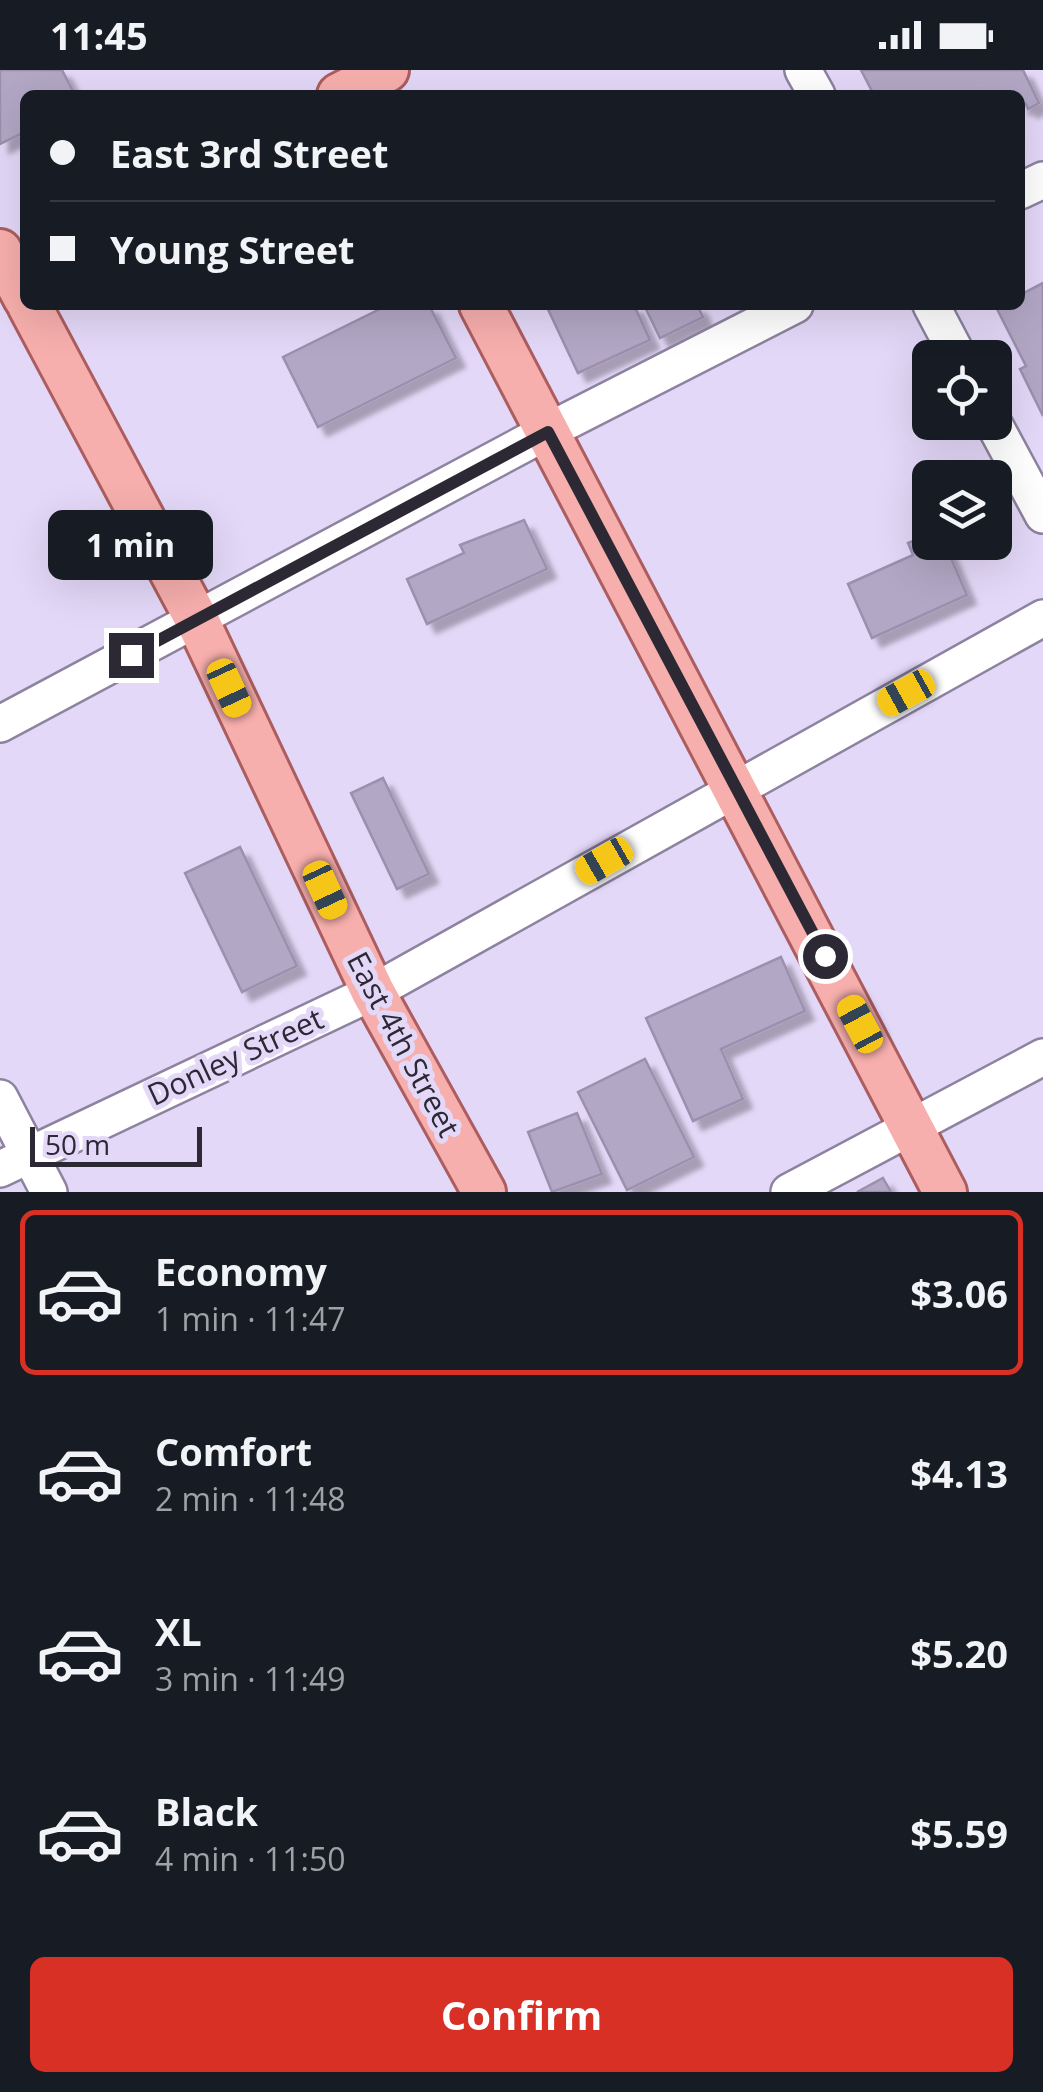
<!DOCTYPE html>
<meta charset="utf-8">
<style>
:root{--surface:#171b24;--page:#242831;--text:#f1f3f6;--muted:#9ea1a6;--line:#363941;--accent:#d93025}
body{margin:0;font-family:"Open Sans",sans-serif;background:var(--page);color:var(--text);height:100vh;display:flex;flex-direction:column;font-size:38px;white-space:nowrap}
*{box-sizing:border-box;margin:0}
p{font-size:32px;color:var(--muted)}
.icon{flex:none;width:55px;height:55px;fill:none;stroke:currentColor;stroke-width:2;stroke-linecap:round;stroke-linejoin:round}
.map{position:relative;height:1122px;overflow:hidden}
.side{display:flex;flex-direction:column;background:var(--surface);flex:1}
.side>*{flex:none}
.guide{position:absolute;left:20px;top:20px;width:1005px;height:220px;border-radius:15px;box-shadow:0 10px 40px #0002;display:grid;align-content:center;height:220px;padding:0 30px;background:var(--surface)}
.tools{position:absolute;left:912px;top:270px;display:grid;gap:20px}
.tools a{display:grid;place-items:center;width:100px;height:100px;border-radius:15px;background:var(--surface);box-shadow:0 10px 40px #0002;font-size:50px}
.scale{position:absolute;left:30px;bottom:25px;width:172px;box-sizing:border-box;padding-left:10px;border:5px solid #2c2834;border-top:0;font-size:28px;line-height:35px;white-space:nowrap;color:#2c2834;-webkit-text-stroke:8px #e4d8f8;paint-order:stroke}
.end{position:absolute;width:45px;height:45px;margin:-22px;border:12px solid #2c2834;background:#fff;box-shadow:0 0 0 5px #fff}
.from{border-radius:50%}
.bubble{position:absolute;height:70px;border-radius:15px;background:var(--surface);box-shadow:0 10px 40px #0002;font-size:32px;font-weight:700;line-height:70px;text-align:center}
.car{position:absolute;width:30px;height:60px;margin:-30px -15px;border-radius:12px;box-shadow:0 0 8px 2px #0007;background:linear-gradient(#f5c518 24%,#345 0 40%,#f5c518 0 76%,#345 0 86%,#f5c518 0)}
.guide b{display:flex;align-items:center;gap:35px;height:95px;font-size:38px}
.guide b+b{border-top:2px solid var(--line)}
.guide i{width:25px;height:25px;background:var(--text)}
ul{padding:18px 0 0;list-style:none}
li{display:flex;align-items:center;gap:30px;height:165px;margin:0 20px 15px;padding:0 10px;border:5px solid transparent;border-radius:15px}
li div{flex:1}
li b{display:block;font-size:38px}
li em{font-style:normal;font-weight:700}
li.active{border-color:var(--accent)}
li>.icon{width:90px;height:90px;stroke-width:1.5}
.cta{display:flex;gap:20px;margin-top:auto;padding:20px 30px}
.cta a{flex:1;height:115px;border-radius:15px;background:var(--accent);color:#fff;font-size:40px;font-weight:700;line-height:115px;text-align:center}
.status{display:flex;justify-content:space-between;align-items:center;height:70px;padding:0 50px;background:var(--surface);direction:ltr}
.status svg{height:28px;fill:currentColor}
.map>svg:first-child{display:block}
.building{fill:#b2a7c5;stroke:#9b90ae;stroke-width:2.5;filter:url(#shadow)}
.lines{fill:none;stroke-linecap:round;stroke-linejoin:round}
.minor-casing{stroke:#8d83a0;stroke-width:40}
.major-casing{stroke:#ac5d5f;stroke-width:48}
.minor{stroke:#fff;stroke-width:35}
.major{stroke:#f7afad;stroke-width:42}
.route{stroke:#2c2834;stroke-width:12}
.labels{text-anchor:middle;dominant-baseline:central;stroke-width:10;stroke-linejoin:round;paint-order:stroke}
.street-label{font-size:30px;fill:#2c2834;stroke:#e4d8f8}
</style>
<div class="status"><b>11:45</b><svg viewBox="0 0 49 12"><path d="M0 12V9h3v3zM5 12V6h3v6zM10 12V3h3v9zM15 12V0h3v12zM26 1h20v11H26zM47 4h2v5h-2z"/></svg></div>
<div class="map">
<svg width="1043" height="1122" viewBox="0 0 1043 1122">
<defs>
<filter id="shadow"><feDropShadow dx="9" dy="9" stdDeviation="2.5" flood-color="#0004"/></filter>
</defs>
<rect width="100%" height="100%" fill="#e4d8f8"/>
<g class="building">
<polygon points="0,0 62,0 75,25 25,25 25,62 0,74"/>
<polygon points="861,0 1023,0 1039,33 1028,39 1026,34 1020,36 1020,25 874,25"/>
<polygon points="1043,213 1043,346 1020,299 1026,296 996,237 1020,235 1020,225"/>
<polygon points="388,235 429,235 456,288 318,357 283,287"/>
<polygon points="546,235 634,235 650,270 578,303"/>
<polygon points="644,235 697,235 703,247 660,268"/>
<polygon points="524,450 547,499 427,554 407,509 464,483 460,475"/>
<polygon points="930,464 930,472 944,472 967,525 872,568 848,514 913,485 908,473"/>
<polygon points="383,708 429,804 397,819 351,723"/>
<polygon points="240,777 297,896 242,922 185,803"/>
<polygon points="781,887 805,941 721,979 743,1029 693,1051 646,948"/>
<polygon points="645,989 694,1087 627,1120 578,1022"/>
<polygon points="577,1043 602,1104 552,1122 528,1062"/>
<polygon points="883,1108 891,1122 857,1122"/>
</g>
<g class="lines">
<defs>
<g id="minor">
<polyline points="803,0 817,25"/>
<polyline points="1020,121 1043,110"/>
<polyline points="931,235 959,288"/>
<polyline points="993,352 1043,445"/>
<polyline points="0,654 548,361 795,235"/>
<polyline points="0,1028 49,1122"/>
<polyline points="0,1099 373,922 1043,548"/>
<polyline points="789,1122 1043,987"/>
</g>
<g id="major">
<polyline points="339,25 387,0"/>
<polyline points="0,181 25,228"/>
<polyline points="29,235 197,550 373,922 484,1122"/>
<polyline points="481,235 945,1122"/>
</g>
</defs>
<use href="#minor" class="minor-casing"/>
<use href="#major" class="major-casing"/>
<use href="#minor" class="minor"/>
<use href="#major" class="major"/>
</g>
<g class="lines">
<polyline class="route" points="131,585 548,362 825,886"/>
</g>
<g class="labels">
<g class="street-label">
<text transform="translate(404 974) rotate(62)">East 4th Street</text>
<text transform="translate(235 986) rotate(-25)">Donley Street</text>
</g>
</g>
</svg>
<div class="tools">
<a><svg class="icon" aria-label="locate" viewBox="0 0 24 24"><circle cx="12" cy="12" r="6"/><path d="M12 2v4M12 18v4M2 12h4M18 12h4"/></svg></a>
<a><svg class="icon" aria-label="layers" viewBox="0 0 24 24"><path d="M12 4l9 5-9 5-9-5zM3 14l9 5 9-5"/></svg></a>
</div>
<div class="scale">50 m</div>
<i class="end from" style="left:825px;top:886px"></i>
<i class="end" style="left:131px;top:585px"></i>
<div class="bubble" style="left:48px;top:440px;width:165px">1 min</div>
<i class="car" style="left:229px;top:618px;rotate:155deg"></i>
<i class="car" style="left:906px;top:623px;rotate:241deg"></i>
<i class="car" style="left:604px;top:791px;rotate:240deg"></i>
<i class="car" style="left:325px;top:820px;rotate:155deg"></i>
<i class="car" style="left:860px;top:954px;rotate:332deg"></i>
<div class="guide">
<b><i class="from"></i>East 3rd Street</b>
<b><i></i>Young Street</b>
</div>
</div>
<section class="side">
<ul>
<li class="active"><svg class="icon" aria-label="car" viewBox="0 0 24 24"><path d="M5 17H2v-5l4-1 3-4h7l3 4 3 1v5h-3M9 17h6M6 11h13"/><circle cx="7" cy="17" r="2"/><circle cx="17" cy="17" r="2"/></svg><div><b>Economy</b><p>1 min · 11:47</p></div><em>$3.06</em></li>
<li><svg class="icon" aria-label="car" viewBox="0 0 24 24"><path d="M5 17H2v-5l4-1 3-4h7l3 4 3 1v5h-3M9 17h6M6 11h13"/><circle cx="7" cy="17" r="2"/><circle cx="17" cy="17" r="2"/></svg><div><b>Comfort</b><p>2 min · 11:48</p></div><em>$4.13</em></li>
<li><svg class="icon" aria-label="car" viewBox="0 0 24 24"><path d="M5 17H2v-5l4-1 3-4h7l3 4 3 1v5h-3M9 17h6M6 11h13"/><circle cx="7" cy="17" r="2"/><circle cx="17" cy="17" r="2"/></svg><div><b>XL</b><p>3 min · 11:49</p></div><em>$5.20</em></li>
<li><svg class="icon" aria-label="car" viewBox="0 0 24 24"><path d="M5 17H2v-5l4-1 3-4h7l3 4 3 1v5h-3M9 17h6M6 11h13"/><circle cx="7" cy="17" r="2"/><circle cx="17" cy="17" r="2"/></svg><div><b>Black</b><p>4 min · 11:50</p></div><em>$5.59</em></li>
</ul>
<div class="cta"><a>Confirm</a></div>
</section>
